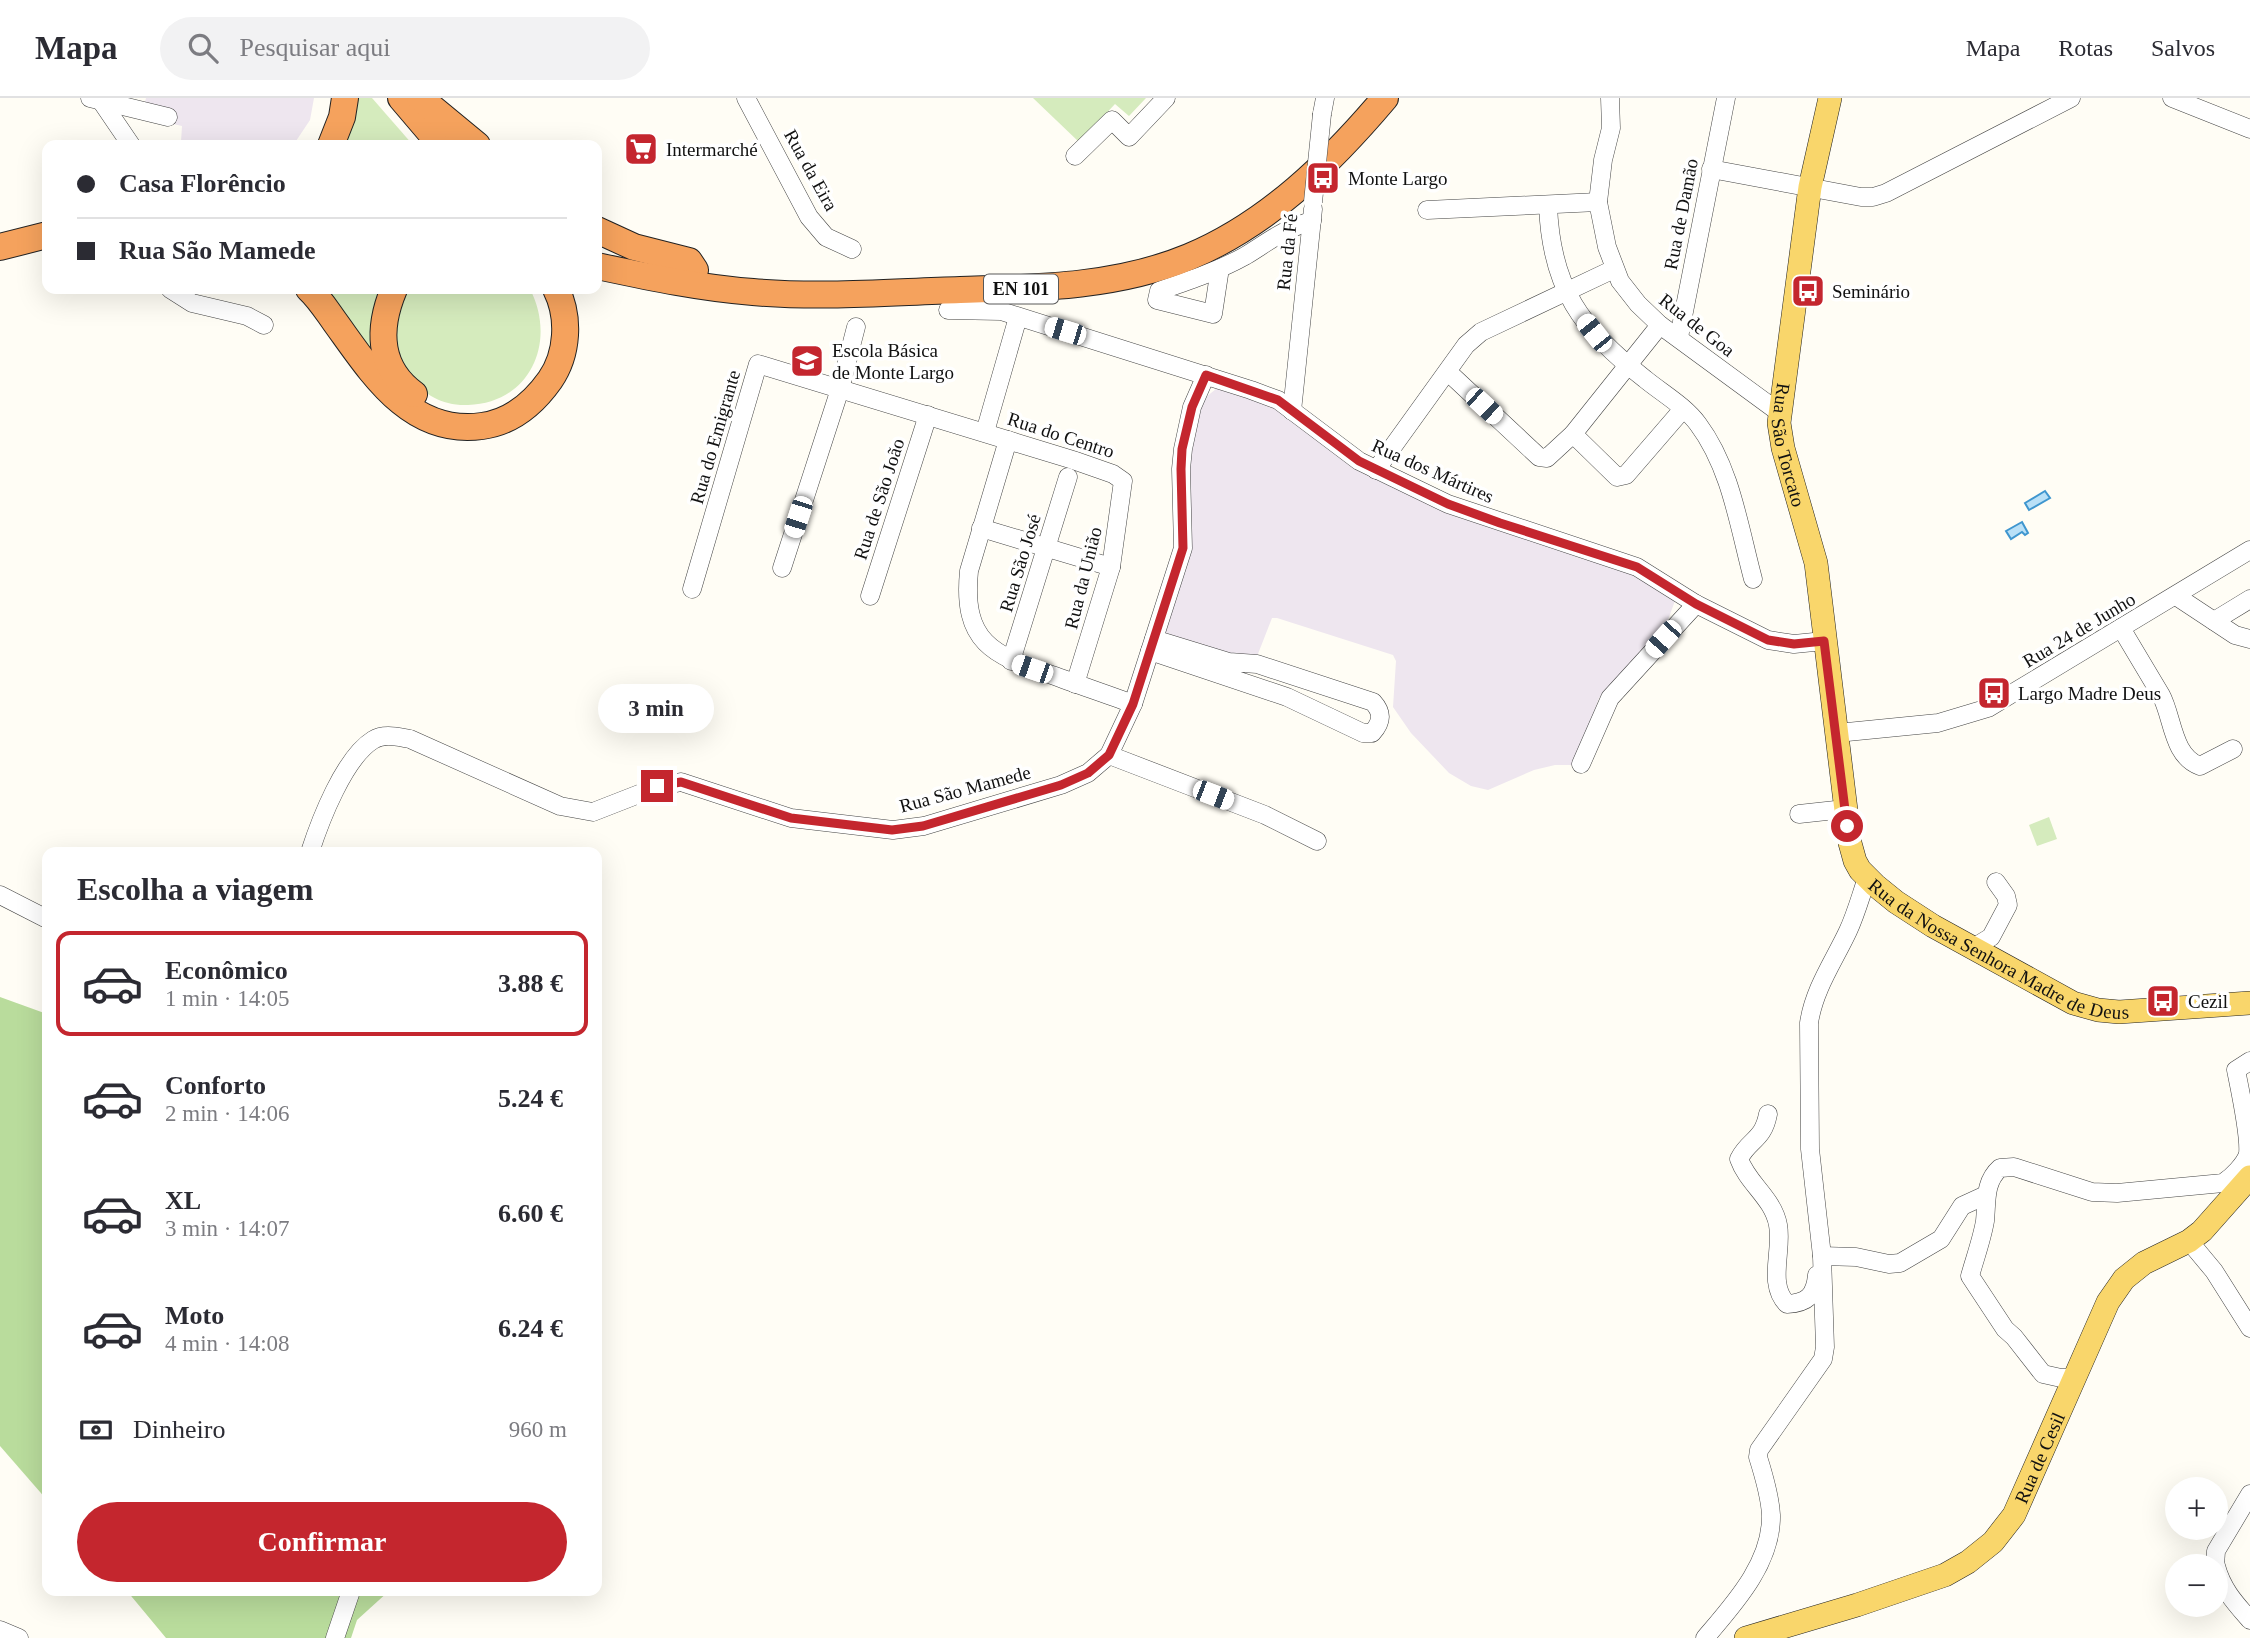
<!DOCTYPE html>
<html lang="pt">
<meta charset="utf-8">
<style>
:root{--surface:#fff;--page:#f2f2f3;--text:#2b2b33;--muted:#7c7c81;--line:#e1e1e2;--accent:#c4262e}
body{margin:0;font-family:Georgia,serif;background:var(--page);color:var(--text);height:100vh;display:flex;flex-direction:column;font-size:26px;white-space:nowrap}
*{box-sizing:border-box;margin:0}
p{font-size:23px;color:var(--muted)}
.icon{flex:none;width:38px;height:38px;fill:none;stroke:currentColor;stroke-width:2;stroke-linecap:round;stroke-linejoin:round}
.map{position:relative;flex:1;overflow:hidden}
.drawer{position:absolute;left:42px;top:749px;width:560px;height:749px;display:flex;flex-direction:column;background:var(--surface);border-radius:14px;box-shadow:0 7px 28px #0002}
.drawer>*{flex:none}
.hud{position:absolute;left:42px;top:42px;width:560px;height:154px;border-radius:14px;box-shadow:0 7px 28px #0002;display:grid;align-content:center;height:154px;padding:0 35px;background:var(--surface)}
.buttons{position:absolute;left:2165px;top:1379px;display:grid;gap:14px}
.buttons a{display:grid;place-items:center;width:63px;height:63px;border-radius:50%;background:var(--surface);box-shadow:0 7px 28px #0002;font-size:35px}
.end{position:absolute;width:32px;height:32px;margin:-16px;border:9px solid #c4262e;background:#fff;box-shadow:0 0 0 4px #fff}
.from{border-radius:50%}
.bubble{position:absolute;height:49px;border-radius:24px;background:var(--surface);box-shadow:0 7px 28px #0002;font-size:23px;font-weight:700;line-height:49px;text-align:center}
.car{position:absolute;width:21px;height:42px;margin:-21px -10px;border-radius:9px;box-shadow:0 0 5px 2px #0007;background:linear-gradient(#fff 24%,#345 0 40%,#fff 0 76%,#345 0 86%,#fff 0)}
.hud b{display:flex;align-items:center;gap:24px;height:66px;font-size:26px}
.hud b+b{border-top:2px solid var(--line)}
.hud i{width:18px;height:18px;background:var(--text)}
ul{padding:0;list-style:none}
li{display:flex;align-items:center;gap:21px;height:105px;margin:0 14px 10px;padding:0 21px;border:4px solid transparent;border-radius:14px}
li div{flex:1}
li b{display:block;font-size:26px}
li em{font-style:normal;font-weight:700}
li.on{border-color:var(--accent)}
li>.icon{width:63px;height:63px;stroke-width:1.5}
h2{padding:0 35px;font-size:32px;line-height:84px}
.pay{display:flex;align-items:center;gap:18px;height:77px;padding:0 35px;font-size:26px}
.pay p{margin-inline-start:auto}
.action{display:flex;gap:14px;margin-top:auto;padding:14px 35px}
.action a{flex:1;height:80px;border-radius:42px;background:var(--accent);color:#fff;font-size:28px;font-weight:700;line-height:80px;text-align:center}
header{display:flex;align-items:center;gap:42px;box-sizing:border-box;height:98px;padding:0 35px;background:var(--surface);border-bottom:2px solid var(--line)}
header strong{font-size:33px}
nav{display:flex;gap:38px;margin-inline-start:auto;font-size:24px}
.search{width:490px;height:63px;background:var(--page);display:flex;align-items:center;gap:18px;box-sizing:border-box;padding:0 24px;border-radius:38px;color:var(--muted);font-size:26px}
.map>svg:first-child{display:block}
.industrial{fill:#eee6ef}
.green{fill:#d5ebbd}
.forest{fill:#b9dc9c}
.water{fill:#b9e0f7;stroke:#3f96cf;stroke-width:2}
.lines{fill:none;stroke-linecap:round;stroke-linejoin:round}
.minor-casing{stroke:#444;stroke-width:19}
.major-casing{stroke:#222;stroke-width:24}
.highway-casing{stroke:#222;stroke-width:28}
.minor{stroke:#fff;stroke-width:18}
.major{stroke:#f9d66b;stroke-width:23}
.highway{stroke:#f5a25d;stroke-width:26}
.minor-bridge-casing{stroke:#444;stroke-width:19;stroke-linecap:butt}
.minor-bridge{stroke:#fff;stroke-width:18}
.route{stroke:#c4262e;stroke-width:9}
.labels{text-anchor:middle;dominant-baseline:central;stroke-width:7;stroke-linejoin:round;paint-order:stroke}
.shield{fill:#fff;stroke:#585858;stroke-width:2}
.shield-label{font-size:18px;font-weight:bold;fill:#111}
.poi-label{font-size:19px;fill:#111;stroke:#fff;text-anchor:start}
.street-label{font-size:19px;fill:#111;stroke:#fff}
</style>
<header>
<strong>Mapa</strong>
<div class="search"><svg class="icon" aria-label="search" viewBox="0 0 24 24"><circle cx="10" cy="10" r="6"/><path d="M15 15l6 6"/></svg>Pesquisar aqui</div>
<nav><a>Mapa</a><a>Rotas</a><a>Salvos</a></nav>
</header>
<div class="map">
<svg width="2250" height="1540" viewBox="0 0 2250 1540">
<rect width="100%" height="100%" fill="#fffdf5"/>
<g class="industrial">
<polygon points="146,0 314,0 310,22 296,43 181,44 182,28 164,24 144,8"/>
<polygon points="1221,287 1265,302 1339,358 1369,378 1409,396 1638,475 1676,500 1665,530 1599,600 1577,660 1572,667 1555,667 1534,672 1488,692 1471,688 1449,675 1411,635 1393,609 1396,563 1393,557 1277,520 1272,520 1256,561 1228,558 1166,535 1164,531 1185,364 1201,303"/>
</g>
<g class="green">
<polygon points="352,0 372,0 413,47 340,47"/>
<polygon points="1033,0 1146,0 1129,18 1115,6 1079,44"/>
<polygon points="315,191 385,191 395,285"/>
<path d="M406 191H530C557 243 531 305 468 307 419 309 394 264 394 221 395 211 402 200 406 191Z"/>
<polygon points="2049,719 2057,741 2037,748 2029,727"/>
</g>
<g class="forest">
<polygon points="0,899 47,916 47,1402 0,1348"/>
<polygon points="127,1493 389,1493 357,1522 351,1540 166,1540"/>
</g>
<g class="water">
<polygon points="2045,393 2050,400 2029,412 2025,405"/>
<polygon points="2022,424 2028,435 2025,437 2022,434 2011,441 2006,433"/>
</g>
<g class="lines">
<defs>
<g id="minor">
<polyline points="90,0 168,19"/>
<polyline points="99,0 131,47"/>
<polyline points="746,0 809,119 826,139 852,151"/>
<polyline points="1610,0 1611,30 1603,62 1598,104 1607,149 1620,183 1638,206 1660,227 1780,315"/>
<polyline points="2172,0 2250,31"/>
<polyline points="1322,16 1325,0"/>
<polyline points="1075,58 1112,22 1129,39 1166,0"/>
<polyline points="1711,71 1861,99 1873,99 1886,95 2071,0"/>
<path d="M1548 107C1551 190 1581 231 1645 281 1662 295 1685 308 1698 326 1731 370 1739 429 1753 481"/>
<polyline points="1427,112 1598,104"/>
<path d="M1220 170 1213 216 1157 202 1159 193C1188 183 1218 173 1245 158 1268 144 1285 130 1312 123"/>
<polyline points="170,191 192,205 247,218 264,227"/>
<polyline points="948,212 1001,213 1251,292 1278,302 1359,363 1448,406 1637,469 1696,506 1768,542 1794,546 1824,543"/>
<polyline points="1679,239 1726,0"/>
<polyline points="1448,274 1539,359 1547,360 1573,336 1660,227"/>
<polyline points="1292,313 1313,111"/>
<polyline points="985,334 1018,219"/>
<polyline points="1573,336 1617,379 1626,377 1683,311"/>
<path d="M1008 342 969 473C962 544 992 557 1052 577 1079 587 1106 596 1133 606"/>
<polyline points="1376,372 1466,247 1481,234 1614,171"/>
<polyline points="981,430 1111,469"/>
<polyline points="782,470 840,291 856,229"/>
<polyline points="692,491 758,266 1073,362 1113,376 1123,383 1111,469 1075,586"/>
<polyline points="870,498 928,317"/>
<polyline points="2176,498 2235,537 2250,541"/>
<polyline points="2214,523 2250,501"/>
<path d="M2121 530C2134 552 2148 575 2161 597 2173 619 2172 658 2200 668L2233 651"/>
<path d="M1150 553 1287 599 1363 635H1372C1382 624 1383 615 1373 604L1257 566 1229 564 1154 541"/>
<polyline points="1011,563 1068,379"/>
<polyline points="1837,635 1938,625 1988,610 2250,452"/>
<polyline points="1109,657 1265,717 1317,743"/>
<polyline points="1581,666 1610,600 1696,506"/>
<polyline points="1799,716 1845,711"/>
<path d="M310 754C320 723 344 660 373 642 384 635 398 639 410 641L560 708 593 714 657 689 681 684 791 720 893 732 924 728 1061 687 1088 675 1109 657 1133 606 1183 450 1181 371 1183 351 1192 309 1206 277"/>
<polyline points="0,797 47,821"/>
<polyline points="1973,850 1991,839 2008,807 2006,798 1996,784"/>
<path d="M1768 1016C1763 1043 1749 1041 1739 1061 1748 1086 1773 1100 1778 1127 1783 1152 1767 1186 1787 1206 1807 1205 1815 1198 1817 1177"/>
<polyline points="2189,1143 2214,1173 2250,1230"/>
<polyline points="1822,1158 1856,1159 1889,1166 1900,1165 1941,1141 1962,1108 1986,1097"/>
<path d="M2075 1279 2061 1280 2043 1276 2014 1239 2005 1231 1970 1178C1975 1160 1982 1141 1985 1123 1987 1104 1984 1084 2000 1070L2014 1069 2092 1094 2117 1095 2223 1085C2232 1079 2245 1066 2248 1056 2250 1038 2240 992 2236 972L2250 963"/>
<polyline points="2215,1468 2216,1453 2250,1396"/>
<path d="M2216 1468C2222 1491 2235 1505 2250 1522"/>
<polyline points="0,1532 19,1540"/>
<polyline points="335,1540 351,1493"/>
<path d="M1705 1540C1734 1506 1772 1465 1771 1417 1770 1398 1764 1378 1758 1359L1759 1352 1823 1261 1825 1249 1822 1158 1810 1051 1809 925C1814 891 1834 863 1848 833 1856 816 1861 797 1867 780"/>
</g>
<g id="major">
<path id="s1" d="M1830 0 1810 89 1779 325 1783 350 1816 465 1850 745 1855 763 1860 772 1875 787 1896 804 1933 828 2073 905 2098 912 2119 914 2250 905"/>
<path id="s2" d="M1746 1540 1857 1507 1945 1477 1968 1464 1993 1444 2014 1417 2108 1204 2124 1181 2144 1165 2189 1143 2202 1133 2250 1079"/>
</g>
<g id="highway">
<polyline points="401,0 441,47"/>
<polyline points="420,0 477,47"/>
<polyline points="331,47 342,19 345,0"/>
<polyline points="597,132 634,149 689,163 695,172"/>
<polyline points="0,149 47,137"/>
<path d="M597 168C649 179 700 190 753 194 822 200 891 194 960 192 1037 190 1117 189 1189 159 1268 126 1331 64 1385 0"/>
<path d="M309 191C319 200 327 213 335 224 372 275 410 338 482 328 512 324 533 306 550 282 568 256 570 219 556 191"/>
<path d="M394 191C378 229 377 269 414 296"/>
</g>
</defs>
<use href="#minor" class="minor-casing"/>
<use href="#major" class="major-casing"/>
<use href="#highway" class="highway-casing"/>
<use href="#minor" class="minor"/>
<use href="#major" class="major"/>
<use href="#highway" class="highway"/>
<defs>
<polyline id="minor-bridge" points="1313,104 1322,16"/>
</defs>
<use href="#minor-bridge" class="minor-bridge-casing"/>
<use href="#minor-bridge" class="minor-bridge"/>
</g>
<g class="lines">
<polyline class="route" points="657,688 681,684 791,720 892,732 923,728 1061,687 1088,675 1109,657 1133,606 1183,450 1181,371 1182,351 1192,309 1206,277 1278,302 1359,363 1448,406 1500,425 1637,469 1696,506 1768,542 1794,546 1824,543 1847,728"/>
</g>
<defs>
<symbol id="supermarket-square" viewBox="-11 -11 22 22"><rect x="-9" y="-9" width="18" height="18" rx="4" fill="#c4262e" stroke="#fff"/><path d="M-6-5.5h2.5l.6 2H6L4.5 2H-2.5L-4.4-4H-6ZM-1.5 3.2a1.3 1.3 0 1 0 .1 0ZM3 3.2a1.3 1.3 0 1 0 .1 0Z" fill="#fff"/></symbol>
<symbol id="bus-square" viewBox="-11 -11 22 22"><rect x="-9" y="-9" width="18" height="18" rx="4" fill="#c4262e" stroke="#fff"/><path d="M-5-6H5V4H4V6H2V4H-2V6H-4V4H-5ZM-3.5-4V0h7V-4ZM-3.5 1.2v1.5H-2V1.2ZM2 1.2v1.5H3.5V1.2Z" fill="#fff"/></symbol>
<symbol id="school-square" viewBox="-11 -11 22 22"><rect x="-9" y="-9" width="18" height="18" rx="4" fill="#c4262e" stroke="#fff"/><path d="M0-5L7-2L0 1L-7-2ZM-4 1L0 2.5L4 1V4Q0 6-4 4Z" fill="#fff"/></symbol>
</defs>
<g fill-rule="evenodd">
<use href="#supermarket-square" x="622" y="32" width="38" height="38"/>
<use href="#bus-square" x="1304" y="61" width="38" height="38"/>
<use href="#bus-square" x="1789" y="174" width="38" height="38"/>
<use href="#school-square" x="788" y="244" width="38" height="38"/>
<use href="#bus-square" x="1975" y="576" width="38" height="38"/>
<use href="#bus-square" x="2144" y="884" width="38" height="38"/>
</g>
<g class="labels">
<rect class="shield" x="984" y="176.5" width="74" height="29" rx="5"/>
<g class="shield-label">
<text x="1021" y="191">EN 101</text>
</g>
<g class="poi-label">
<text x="666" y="51">Intermarché</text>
<text x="1348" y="80">Monte Largo</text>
<text x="1832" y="193">Seminário</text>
<text x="832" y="252">Escola Básica<tspan x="832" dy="22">de Monte Largo</tspan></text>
<text x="2018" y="595">Largo Madre Deus</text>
<text x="2188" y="903">Cezil</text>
</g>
<g class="street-label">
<text transform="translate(811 72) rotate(61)">Rua da Eira</text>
<text transform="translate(1681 116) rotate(-79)">Rua de Damão</text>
<text transform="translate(1287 154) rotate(-84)">Rua da Fé</text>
<text transform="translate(1697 227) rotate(38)">Rua de Goa</text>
<text transform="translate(1061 337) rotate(18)">Rua do Centro</text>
<text transform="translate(715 339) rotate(-74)">Rua do Emigrante</text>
<text stroke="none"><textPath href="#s1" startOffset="352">Rua São Torcato</textPath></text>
<text transform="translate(1433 373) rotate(24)">Rua dos Mártires</text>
<text transform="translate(879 401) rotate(-72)">Rua de São João</text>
<text transform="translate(1020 465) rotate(-73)">Rua São José</text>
<text transform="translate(1083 480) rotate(-76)">Rua da União</text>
<text transform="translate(2079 532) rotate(-31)">Rua 24 de Junho</text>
<text transform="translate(965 691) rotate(-15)">Rua São Mamede</text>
<text stroke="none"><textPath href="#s1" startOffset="948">Rua da Nossa Senhora Madre de Deus</textPath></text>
<text stroke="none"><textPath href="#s2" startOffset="364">Rua de Cesil</textPath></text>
</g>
</g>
</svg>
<div class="buttons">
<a>+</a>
<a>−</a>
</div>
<i class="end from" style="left:1847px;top:728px"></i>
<i class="end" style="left:657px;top:688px"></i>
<div class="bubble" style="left:598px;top:586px;width:116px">3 min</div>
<i class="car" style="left:1065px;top:233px;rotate:287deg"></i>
<i class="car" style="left:1594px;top:235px;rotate:321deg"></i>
<i class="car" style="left:1484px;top:308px;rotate:133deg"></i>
<i class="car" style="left:798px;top:419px;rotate:198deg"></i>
<i class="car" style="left:1663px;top:541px;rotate:222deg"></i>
<i class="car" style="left:1032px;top:571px;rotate:289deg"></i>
<i class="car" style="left:1213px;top:697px;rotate:111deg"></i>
<div class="hud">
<b><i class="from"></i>Casa Florêncio</b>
<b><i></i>Rua São Mamede</b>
</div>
<section class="drawer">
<h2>Escolha a viagem</h2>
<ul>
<li class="on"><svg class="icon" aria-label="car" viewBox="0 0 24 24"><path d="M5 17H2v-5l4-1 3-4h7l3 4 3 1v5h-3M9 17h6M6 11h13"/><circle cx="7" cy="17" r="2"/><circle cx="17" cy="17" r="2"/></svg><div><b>Econômico</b><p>1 min · 14:05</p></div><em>3.88 €</em></li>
<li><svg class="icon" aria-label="car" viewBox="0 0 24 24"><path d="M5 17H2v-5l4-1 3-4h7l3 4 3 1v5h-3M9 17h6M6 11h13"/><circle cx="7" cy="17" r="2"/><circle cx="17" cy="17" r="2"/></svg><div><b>Conforto</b><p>2 min · 14:06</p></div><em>5.24 €</em></li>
<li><svg class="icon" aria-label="car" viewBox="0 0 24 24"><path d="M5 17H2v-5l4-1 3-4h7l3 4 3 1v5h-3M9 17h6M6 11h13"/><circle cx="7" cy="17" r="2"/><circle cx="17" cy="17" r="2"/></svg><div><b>XL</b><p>3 min · 14:07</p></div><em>6.60 €</em></li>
<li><svg class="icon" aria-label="car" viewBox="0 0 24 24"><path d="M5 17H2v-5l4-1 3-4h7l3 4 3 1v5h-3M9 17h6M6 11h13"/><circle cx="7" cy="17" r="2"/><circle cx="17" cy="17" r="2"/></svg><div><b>Moto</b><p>4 min · 14:08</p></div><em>6.24 €</em></li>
</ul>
<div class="pay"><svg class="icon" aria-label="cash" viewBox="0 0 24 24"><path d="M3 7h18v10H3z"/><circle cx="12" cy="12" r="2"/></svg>Dinheiro<p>960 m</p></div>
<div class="action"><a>Confirmar</a></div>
</section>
</div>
